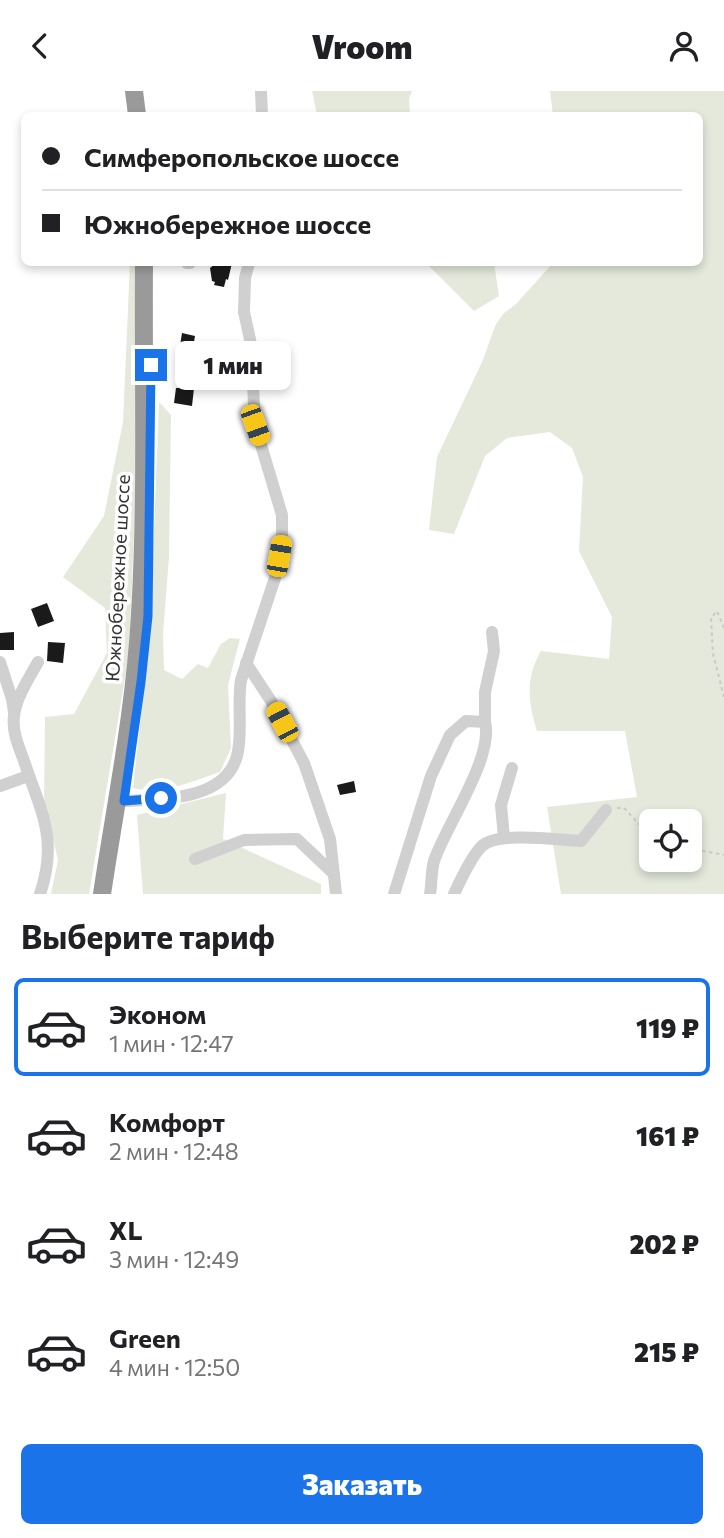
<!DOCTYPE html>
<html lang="ru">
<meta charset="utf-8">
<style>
:root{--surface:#fff;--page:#f6f6f6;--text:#202124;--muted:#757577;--line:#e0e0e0;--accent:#1a73e8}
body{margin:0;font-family:Commissioner,sans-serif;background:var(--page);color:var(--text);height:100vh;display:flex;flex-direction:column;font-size:26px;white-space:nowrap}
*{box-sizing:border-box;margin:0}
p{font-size:23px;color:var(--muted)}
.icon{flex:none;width:38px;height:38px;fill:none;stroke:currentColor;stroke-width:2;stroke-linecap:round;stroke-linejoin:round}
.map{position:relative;height:803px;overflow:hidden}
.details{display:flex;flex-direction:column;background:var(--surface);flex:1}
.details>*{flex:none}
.top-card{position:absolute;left:21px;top:21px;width:682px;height:154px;border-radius:10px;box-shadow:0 4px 10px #0003;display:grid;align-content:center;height:154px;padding:0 21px;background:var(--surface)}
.controls{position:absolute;left:639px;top:718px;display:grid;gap:14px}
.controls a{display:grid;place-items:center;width:63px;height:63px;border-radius:10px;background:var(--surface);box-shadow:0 4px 10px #0003;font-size:35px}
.end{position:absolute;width:32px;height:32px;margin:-16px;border:9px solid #1a73e8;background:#fff;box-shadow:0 0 0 4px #fff}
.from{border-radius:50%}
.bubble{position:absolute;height:49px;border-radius:10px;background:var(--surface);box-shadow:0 4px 10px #0003;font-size:23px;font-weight:800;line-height:49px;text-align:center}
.car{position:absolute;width:21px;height:42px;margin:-21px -10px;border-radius:9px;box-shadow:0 0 5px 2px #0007;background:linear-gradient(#f5c518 24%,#345 0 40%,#f5c518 0 76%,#345 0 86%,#f5c518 0)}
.top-card b{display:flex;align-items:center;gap:24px;height:66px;font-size:26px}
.top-card b+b{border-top:2px solid var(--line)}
.top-card i{width:18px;height:18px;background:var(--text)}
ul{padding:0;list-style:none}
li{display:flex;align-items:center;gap:21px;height:98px;margin:0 14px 10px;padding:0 7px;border:4px solid transparent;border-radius:10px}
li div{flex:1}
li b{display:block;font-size:26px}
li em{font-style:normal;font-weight:800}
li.on{border-color:var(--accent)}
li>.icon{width:63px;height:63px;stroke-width:1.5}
h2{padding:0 21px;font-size:32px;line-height:84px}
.cta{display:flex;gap:14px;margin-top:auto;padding:14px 21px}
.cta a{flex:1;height:80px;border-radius:10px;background:var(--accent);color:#fff;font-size:28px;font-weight:800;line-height:80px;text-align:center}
header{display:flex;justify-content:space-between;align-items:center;height:91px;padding:0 21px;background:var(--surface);font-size:32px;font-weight:800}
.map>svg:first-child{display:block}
.green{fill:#e4e9dc;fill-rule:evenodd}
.building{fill:#1a1a1a}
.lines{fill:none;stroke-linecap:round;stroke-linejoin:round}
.path{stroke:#cacaca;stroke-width:2;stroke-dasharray:3.5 3.5;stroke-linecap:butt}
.minor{stroke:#d0d0d0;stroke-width:12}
.highway{stroke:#9a9a9a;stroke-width:18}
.route{stroke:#1a73e8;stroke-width:9}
.labels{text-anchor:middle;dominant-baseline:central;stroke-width:7;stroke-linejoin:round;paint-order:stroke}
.street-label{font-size:19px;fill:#333;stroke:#fff}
</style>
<header><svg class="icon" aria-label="back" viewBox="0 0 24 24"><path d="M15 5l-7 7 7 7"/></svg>Vroom<svg class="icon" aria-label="person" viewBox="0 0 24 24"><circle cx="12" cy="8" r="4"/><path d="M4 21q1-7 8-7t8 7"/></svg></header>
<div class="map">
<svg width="724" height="803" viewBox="0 0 724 803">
<rect width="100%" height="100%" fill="#fff"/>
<g class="green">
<polygon points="312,0 412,0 409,8 410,24 317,24"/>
<path d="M550 0H724V803H561L547 716 637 706 625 640H537C528 611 525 587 541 560L609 568 612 526 579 460 583 386 572 357 550 341 507 347 485 365 454 443 429 439 437 366 483 269 495 235 503 223 516 213 553 172H700V24H553ZM651 730H690V768H651Z"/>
<polygon points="130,172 138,172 139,326 129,563 89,803 51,803 58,769 44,710 45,626 74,623 107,562 105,517 63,486 104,425 123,331"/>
<polygon points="426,172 494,172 499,205 474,220"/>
<path d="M159 311 171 324 169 466 163 542 164 579 182 588 198 573 208 577 221 553 230 547 240 548 228 594 231 657 220 681C193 690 161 705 133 697L150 543Z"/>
<polygon points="226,702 223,748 321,793 321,803 143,803 137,724"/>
</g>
<g class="building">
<polygon points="216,172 232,172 228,189 226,188 224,196 214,194 215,191 212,190 210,177"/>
<polygon points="182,242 195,245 192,263 179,261"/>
<polygon points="239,268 242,283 226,287 223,272"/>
<polygon points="179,295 194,297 192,315 174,312 176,297 179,297"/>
<polygon points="47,512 54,530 38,536 31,518"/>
<polygon points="14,541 14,559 0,559 0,542"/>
<polygon points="48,551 65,552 63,572 47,570"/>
<polygon points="354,690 356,701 340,704 337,694"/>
</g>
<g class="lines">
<g class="path">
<polyline points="724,537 717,520 711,527 713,563 724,606"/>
<polyline points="617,717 624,717 651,746"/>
<polyline points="690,753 699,759 724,764"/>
</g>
<g class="minor">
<polyline points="261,0 262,24"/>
<polyline points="187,172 190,172"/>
<polyline points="0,571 12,608 14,621"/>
<path d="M38 571C29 587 16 607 14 625 12 640 18 654 23 667 40 719 59 747 40 803"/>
<polyline points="246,572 271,610 304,672 330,748 336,803"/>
<polyline points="485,631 485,601 494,560 492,541"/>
<polyline points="0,695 28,685"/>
<path d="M124 710C161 708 225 710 237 665 243 644 237 612 241 589L277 481 282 449V424L255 334 251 253 244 221 245 187 249 172"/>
<polyline points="504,747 501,714 512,677"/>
<polyline points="195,768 244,749 297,748 334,783"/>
<path d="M394 803 431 685 450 644 466 630 485 631C494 667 446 734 434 770 431 780 432 792 430 803"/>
<path d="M454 803C460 790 472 764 482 755 499 740 558 749 581 750L606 719"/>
</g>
<g class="highway">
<polyline points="134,0 137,24"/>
<path d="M102 803C116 710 135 617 140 523 147 406 143 289 144 172"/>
</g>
</g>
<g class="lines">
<polyline class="route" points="151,274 148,525 141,591 124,710 161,707"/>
</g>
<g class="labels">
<g class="street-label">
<text transform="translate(117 487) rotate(-87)">Южнобережное шоссе</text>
</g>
</g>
</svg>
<div class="controls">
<a><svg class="icon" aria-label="locate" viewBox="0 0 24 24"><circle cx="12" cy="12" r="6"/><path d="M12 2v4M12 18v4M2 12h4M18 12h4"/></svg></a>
</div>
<i class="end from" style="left:161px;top:707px"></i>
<i class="end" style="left:151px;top:274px"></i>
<div class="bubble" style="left:175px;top:250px;width:116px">1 мин</div>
<i class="car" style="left:255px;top:334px;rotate:160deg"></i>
<i class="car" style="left:279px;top:465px;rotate:10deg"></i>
<i class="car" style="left:282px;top:631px;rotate:332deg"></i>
<div class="top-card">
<b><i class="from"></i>Симферопольское шоссе</b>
<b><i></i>Южнобережное шоссе</b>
</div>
</div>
<section class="details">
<h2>Выберите тариф</h2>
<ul>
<li class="on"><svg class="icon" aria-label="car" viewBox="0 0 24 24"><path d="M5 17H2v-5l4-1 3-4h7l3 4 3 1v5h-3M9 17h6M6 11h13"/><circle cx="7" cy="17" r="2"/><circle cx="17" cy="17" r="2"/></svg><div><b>Эконом</b><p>1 мин · 12:47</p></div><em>119 ₽</em></li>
<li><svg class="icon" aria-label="car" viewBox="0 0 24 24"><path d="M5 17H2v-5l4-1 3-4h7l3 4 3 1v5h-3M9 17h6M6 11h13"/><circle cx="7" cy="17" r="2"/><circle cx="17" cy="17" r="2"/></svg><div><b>Комфорт</b><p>2 мин · 12:48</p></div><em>161 ₽</em></li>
<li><svg class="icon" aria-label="car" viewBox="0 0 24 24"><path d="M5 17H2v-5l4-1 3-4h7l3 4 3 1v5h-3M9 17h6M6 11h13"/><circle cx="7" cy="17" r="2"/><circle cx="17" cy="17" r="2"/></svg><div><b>XL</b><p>3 мин · 12:49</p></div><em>202 ₽</em></li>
<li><svg class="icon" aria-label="car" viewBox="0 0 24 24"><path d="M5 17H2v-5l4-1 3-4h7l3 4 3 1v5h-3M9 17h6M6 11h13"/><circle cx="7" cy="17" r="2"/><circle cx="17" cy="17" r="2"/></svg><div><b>Green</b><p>4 мин · 12:50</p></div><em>215 ₽</em></li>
</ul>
<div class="cta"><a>Заказать</a></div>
</section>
